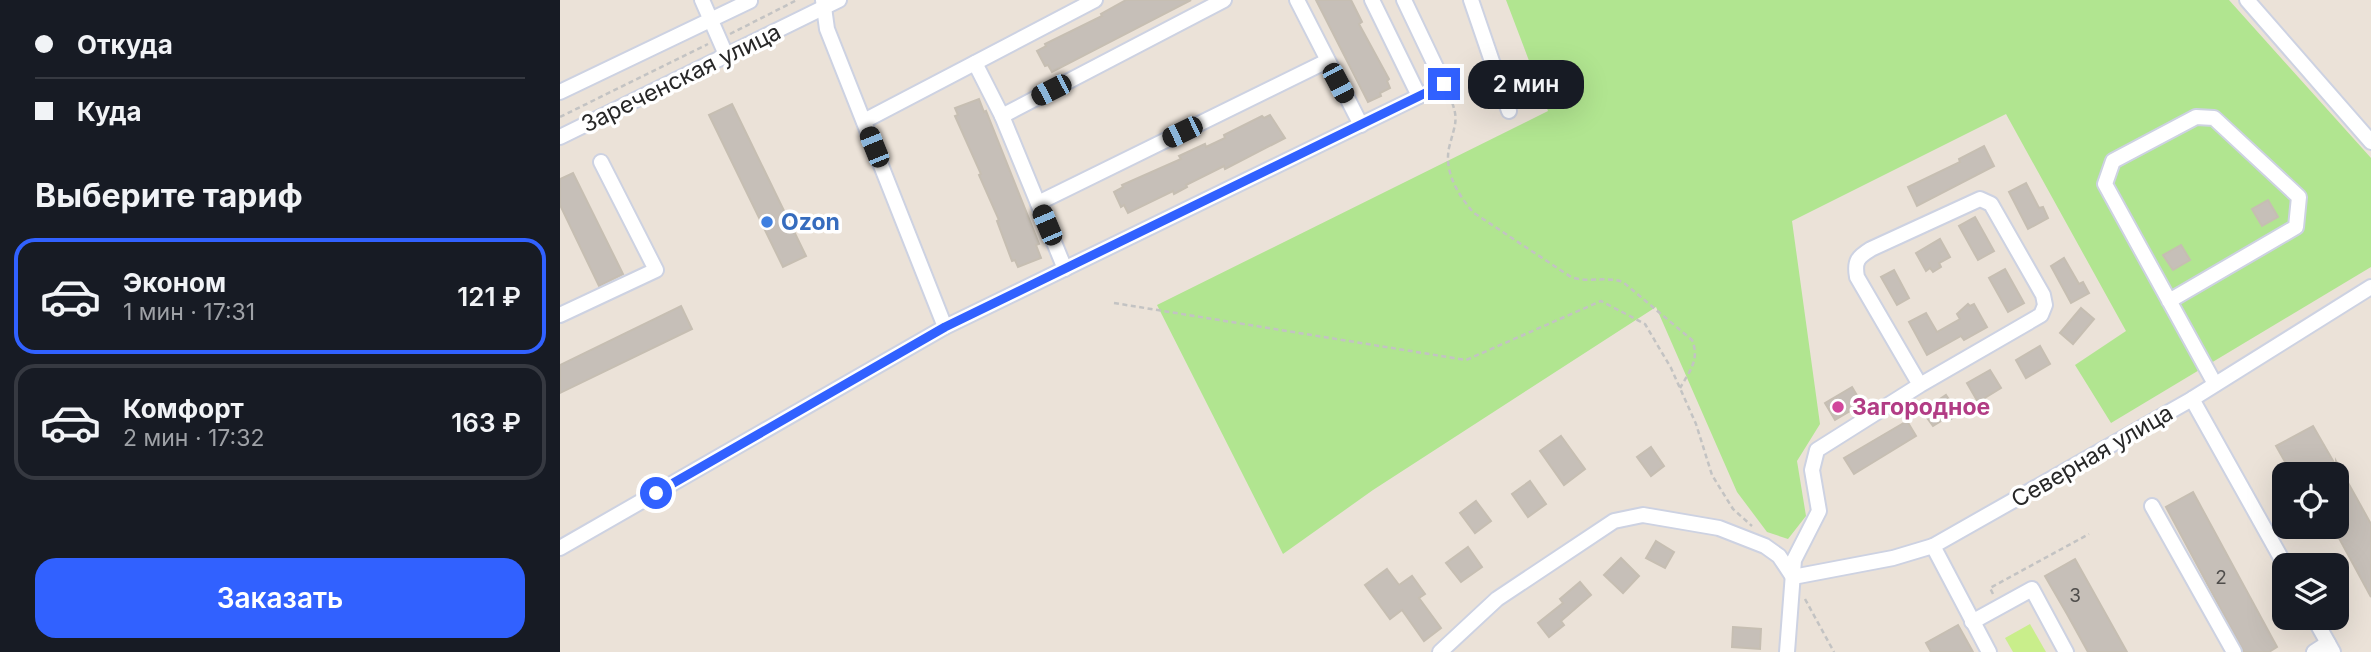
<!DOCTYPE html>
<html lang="ru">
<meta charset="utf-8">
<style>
:root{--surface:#171b24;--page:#242831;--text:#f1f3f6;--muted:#9ea1a6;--line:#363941;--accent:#3161ff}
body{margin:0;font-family:Inter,sans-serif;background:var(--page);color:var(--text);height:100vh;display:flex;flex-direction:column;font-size:26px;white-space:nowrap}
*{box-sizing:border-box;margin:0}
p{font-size:23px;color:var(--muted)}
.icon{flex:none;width:38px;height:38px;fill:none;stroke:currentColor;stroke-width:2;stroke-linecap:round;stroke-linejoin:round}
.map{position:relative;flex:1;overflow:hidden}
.drawer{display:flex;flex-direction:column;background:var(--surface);width:560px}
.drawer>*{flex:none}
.guide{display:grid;align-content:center;height:154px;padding:0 35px;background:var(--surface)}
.controls{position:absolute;left:1712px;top:462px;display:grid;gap:14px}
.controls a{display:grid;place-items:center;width:77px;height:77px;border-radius:14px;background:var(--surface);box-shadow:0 7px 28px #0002;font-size:35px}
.end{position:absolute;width:32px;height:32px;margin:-16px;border:9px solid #3161ff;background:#fff;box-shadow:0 0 0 4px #fff}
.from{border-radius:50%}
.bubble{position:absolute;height:49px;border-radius:21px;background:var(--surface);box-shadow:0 7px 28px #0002;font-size:23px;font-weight:600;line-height:49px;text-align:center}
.car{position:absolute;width:21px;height:42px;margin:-21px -10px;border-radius:9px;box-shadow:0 0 5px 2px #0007;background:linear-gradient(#222 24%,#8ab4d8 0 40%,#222 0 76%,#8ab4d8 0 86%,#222 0)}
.guide b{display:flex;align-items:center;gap:24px;height:66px;font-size:26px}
.guide b+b{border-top:2px solid var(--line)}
.guide i{width:18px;height:18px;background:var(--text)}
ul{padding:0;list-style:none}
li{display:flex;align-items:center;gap:21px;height:116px;margin:0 14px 10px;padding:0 21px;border:4px solid var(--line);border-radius:21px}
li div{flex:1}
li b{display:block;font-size:26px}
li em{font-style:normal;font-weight:600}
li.on{border-color:var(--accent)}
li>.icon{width:63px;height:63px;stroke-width:1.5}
h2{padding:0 35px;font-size:32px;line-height:84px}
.cta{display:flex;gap:14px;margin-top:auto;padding:14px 35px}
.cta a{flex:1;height:80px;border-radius:21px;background:var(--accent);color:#fff;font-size:28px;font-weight:600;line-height:80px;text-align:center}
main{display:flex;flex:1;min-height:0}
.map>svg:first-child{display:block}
.green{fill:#b1e590}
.pitch{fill:#c9ee8b}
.building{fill:#c6bfb8;stroke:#c6beb2;stroke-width:2}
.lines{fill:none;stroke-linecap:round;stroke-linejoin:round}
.minor-casing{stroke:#cdd2e2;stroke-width:18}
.path{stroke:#c3c3c3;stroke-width:2.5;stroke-dasharray:5 3.5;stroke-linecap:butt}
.minor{stroke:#fff;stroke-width:14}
.route{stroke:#3161ff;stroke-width:9}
.shop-dot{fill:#3f7fe0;stroke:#fff;stroke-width:2.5}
.hotel-dot{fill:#d1479c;stroke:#fff;stroke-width:2.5}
.labels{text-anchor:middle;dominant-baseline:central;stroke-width:7;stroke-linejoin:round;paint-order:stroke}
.number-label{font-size:19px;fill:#4f4d4b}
.street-label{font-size:23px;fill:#272727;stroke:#fff}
.shop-label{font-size:23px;font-weight:bold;fill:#366cbe;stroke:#fff;text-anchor:start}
.hotel-label{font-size:23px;font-weight:bold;fill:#b23c85;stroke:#fff;text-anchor:start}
</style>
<main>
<section class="drawer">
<div class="guide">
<b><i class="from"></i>Откуда</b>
<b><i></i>Куда</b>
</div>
<h2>Выберите тариф</h2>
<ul>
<li class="on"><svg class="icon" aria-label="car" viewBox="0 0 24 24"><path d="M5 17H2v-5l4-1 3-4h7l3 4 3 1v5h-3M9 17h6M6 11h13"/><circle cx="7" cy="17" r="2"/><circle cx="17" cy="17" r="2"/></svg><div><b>Эконом</b><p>1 мин · 17:31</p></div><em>121 ₽</em></li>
<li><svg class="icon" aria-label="car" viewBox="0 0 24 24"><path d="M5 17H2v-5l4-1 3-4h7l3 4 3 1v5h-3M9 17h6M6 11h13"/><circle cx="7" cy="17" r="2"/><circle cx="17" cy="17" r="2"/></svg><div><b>Комфорт</b><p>2 мин · 17:32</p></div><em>163 ₽</em></li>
</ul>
<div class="cta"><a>Заказать</a></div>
</section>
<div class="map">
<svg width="1811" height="652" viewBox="0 0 1811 652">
<rect width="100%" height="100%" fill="#ebe2d8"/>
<polygon class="green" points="946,0 1669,0 1811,158 1811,267 1551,423 1515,365 1566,331 1446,114 1232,221 1260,424 1237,461 1246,516 1228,539 1207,532 1177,492 1096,307 813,490 723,554 597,305 988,111"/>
<polygon class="pitch" points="1470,624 1486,652 1453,652 1445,638"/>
<g class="building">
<polygon points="566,0 631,0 492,72 488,65 485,66 477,51 486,46 485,44 542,16 541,14"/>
<polygon points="756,0 791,0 802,22 799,24 829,79 827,81 830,88 820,93 821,96 808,102"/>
<polygon points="419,99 424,112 426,111 479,244 476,245 481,258 458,267 455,260 452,261 437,221 439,220 419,175 421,174 395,116 398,115 395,108"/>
<polygon points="172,104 246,256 223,267 149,115"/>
<polygon points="710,115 725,138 665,169 664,166 626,185 627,187 614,194 613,191 568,213 564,205 561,207 554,192 563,187 562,185 621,159 619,156 645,144 646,147 665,138 664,135 702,116 704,118"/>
<polygon points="1424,146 1434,166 1357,206 1348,187 1400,162 1399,159"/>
<polygon points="13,173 63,274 39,286 0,205 0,179"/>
<polygon points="1466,183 1479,208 1483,207 1488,218 1468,229 1449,192"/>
<polygon points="1708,200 1718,217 1702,226 1692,209"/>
<polygon points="1415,217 1434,251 1418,260 1399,226"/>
<polygon points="1380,239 1390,257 1379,263 1381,267 1373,272 1370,268 1366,271 1356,253"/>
<polygon points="1621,245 1630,260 1613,270 1603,255"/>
<polygon points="1504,258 1519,284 1523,282 1529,293 1511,303 1491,266"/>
<polygon points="1445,269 1464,303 1448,312 1429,278"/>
<polygon points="1334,270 1349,298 1337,305 1321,277"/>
<polygon points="1408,304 1410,306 1414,304 1427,327 1404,340 1401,336 1367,355 1349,322 1366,313 1377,332 1400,319 1397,314"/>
<polygon points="121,306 132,329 0,393 0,365"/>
<polygon points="1521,308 1534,319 1513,344 1500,333"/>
<polygon points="1480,346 1490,364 1466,378 1456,360"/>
<polygon points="1430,370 1441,388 1418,402 1407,383"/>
<polygon points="1292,387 1302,404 1275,420 1265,403"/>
<polygon points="1386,395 1399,414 1388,421 1386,418 1373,426 1362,411"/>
<polygon points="1347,421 1356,436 1294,474 1284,458"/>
<polygon points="1753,426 1776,466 1776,461 1811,524 1811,597 1773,527 1776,527 1776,474 1732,474 1716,446"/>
<polygon points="1001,436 1025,469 1004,485 980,451"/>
<polygon points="1091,447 1104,466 1091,476 1077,457"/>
<polygon points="970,481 986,504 968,517 952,494"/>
<polygon points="1633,492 1717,647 1709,652 1684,652 1606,507"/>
<polygon points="916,501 931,521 915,533 900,513"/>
<polygon points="1096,541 1114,552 1105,568 1086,558"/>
<polygon points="908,547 922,567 901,582 886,563"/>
<polygon points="1061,558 1079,576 1063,593 1044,575"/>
<polygon points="1515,559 1567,652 1528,652 1507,614 1485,576"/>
<polygon points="827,569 839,585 852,576 865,594 859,598 881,628 864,641 842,610 830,619 805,585"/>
<polygon points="1020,582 1031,595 1001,621 1004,625 989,637 978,623 1003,603 1000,599"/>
<polygon points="1398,625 1413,652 1371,652 1366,643"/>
<polygon points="1173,627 1201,629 1200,649 1172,647"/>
</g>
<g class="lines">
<defs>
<g id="minor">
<polyline points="142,0 167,57"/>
<polyline points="263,0 267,29 385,327"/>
<polyline points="737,0 801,125"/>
<polyline points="812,0 859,96"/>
<polyline points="911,0 949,111"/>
<polyline points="1687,0 1811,142"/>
<polyline points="415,63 442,116"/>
<polyline points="0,92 190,1"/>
<polyline points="304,121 535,0"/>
<polyline points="0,137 279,0"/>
<polyline points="478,203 767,61"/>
<polyline points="505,269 442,116 664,0"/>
<polyline points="1609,301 1736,227 1739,197 1654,118 1636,117 1553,161 1545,184 1655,384"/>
<polyline points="0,315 96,270 41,162"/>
<polyline points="1632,399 1725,565"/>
<polyline points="1592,506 1674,652"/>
<polyline points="1373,546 1429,652"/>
<polyline points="0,548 385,327 884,84 844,0"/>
<polyline points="1233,577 1333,558 1373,546 1632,399 1811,287"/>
<polyline points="1754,618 1773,652"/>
<polyline points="1412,622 1472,589 1506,652"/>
<polyline points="880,652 937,599 1054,521 1083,515 1159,528 1205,546 1219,556 1233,577"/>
<path d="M1227 652 1234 560 1259 511 1252 470 1257 450 1360 385 1481 315 1485 305 1483 295 1431 204 1420 199 1311 249C1298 257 1294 261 1297 277L1360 385"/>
<polyline points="1754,652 1768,643"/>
</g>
</defs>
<use href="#minor" class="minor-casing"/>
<g class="path">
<polyline points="170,34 237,0"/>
<path d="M889 95C900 120 895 123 889 148 884 172 898 195 914 213L1011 277C1027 283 1045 276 1063 282L1132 340C1140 359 1130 371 1120 388"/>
<polyline points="0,117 148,44"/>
<polyline points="554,303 906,360 1041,301 1085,324 1111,368 1136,424 1152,475 1173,509 1192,526"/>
<polyline points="1433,594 1430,588 1529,534"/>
<polyline points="1245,599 1274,652"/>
</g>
<use href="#minor" class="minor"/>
</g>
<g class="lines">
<polyline class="route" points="96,493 385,327 884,84"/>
</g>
<circle class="shop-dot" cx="207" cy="222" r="7"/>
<circle class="hotel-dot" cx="1278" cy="407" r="7"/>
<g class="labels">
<g class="number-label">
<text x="1661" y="577">2</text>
<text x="1515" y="595">3</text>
</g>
<g class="street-label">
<text transform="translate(121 78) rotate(-26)">Зареченская улица</text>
<text transform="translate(1532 456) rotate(-30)">Северная улица</text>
</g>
<g class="shop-label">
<text x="221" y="222">Ozon</text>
</g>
<g class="hotel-label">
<text x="1292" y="407">Загородное</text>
</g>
</g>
</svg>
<div class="controls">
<a><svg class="icon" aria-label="locate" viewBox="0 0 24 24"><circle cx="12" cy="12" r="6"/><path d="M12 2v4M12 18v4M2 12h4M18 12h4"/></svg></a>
<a><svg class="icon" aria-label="layers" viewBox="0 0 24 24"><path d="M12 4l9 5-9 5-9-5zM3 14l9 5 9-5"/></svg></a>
</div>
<i class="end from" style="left:96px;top:493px"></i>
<i class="end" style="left:884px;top:84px"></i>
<div class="bubble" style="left:908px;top:60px;width:116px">2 мин</div>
<i class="car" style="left:778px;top:83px;rotate:152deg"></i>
<i class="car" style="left:491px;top:90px;rotate:243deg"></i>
<i class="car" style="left:622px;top:132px;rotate:244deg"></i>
<i class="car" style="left:314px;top:147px;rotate:338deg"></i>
<i class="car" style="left:487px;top:225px;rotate:337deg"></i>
</div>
</main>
